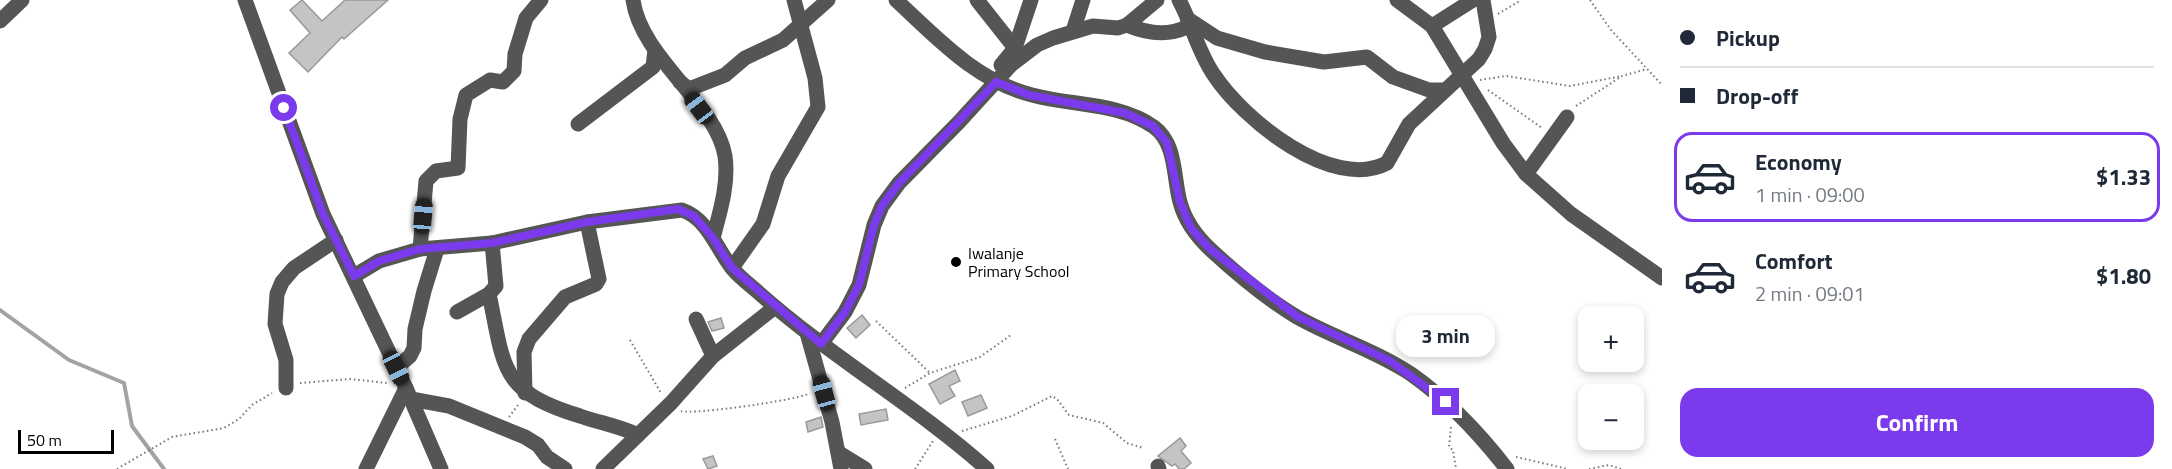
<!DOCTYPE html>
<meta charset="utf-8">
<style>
:root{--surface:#fff;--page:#f2f2f3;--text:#1f2937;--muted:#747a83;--line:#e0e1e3;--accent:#7c3aed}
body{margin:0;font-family:"Titillium Web",sans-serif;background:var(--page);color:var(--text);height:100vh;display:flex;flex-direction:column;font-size:22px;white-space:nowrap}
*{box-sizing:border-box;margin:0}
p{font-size:20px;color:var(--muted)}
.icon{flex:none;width:33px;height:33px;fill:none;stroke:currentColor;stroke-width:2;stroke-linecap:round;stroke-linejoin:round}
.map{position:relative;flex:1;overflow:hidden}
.panel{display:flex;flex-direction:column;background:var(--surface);width:510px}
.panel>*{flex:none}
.hud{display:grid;align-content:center;height:132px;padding:0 18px;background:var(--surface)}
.fabs{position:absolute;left:1578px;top:306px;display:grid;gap:12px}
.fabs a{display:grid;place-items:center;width:66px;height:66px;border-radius:12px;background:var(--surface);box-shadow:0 3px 9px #0003;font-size:30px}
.scale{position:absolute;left:18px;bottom:15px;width:96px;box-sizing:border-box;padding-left:6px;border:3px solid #000;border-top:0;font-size:16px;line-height:21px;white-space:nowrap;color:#000;-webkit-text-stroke:4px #fff;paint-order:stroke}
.end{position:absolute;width:27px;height:27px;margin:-14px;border:8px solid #7c3aed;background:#fff;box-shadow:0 0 0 3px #fff}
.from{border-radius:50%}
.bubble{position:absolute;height:42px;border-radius:18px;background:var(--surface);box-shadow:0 3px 9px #0003;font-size:20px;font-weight:700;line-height:42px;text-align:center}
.car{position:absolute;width:18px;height:36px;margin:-18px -9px;border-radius:8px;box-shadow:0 0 4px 2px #0007;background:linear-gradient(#222 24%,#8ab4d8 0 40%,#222 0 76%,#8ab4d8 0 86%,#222 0)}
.hud b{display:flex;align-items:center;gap:21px;height:57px;font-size:22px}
.hud b+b{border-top:2px solid var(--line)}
.hud i{width:15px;height:15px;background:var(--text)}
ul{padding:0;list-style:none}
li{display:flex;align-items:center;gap:18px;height:90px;margin:0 12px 9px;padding:0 6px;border:3px solid transparent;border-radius:18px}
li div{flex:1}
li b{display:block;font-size:22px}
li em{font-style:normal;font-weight:700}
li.active{border-color:var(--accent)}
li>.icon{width:54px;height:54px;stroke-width:1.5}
.button{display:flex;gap:12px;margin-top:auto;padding:12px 18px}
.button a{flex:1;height:69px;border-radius:18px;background:var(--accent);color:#fff;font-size:24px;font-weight:700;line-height:69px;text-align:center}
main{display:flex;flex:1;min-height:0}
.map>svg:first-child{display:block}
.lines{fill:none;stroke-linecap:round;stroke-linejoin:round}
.stream{stroke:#a3a3a3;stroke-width:4}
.building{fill:#c4c4c4;stroke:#999;stroke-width:1.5}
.path{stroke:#777;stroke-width:2;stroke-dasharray:1.5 3;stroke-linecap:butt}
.minor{stroke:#555;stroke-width:15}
.route{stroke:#7c3aed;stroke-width:8}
.poi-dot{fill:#000;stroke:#fff;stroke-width:2}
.labels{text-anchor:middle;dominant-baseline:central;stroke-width:5;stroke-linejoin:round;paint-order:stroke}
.poi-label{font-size:16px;fill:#000;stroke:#fff;text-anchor:start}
</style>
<main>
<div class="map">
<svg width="1662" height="469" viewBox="0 0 1662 469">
<rect width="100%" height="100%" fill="#fff"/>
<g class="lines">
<polyline class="stream" points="0,310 69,360 124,383 132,426 164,469"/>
</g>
<g class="building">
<polygon points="302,0 322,21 345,0 388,0 344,39 342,37 308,72 289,53 310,33 290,10"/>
<polygon points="862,315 870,325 856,338 847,328"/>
<polygon points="721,318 724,328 712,331 708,322"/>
<polygon points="955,370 960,381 949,386 955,396 940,404 929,384"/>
<polygon points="981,395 987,408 968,416 962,402"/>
<polygon points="886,409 888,420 861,425 859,414"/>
<polygon points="821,417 823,427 808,432 806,422"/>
<polygon points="1180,438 1186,446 1181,451 1191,463 1184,469 1179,469 1175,464 1172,466 1158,456"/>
<polygon points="713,456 717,466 708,469 703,459"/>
</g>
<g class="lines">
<g class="path">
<polyline points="1590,0 1611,30 1662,85"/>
<polyline points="1498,14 1521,0"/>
<polyline points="1480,80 1506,76 1570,86 1622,76"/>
<polyline points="1488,90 1542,128"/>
<polyline points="1576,106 1622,76 1647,69"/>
<polyline points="876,321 930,373"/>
<polyline points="630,340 661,393"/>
<polyline points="300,383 350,379 387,383"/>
<polyline points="905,388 930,373 980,357 1011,335"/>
<path d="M681 411C692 415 800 400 810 393"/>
<polyline points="509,417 518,405"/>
<polyline points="1451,427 1449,447 1453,450 1456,469"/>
<polyline points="962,431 1012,416 1052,396 1057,399 1069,415 1103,423 1127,443 1143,448"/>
<polyline points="1055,439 1068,469"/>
<polyline points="1516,457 1568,469"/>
<polyline points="117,469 172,437 224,428 239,419 252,405 272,393"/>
<polyline points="915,469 933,441"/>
<polyline points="1589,469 1609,465 1621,469"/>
</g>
<g class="minor">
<polyline points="245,0 323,214 406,388 441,469"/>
<path d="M633 0C641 58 716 103 725 156 729 183 720 212 713 238"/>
<path d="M896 0C937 38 976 81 1032 95 1072 106 1119 102 1154 127 1177 144 1173 177 1180 202 1185 221 1197 237 1211 250 1237 274 1267 299 1297 317 1334 338 1375 350 1411 374 1448 400 1479 433 1507 469"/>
<polyline points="977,0 1015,48"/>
<path d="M1179 0C1192 24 1198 52 1214 75 1243 119 1332 192 1387 163L1409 124 1479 59 1485 49 1489 37 1483 0"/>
<polyline points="1397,0 1432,26 1503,143 1526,174 1571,214 1662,278"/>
<polyline points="0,21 22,0"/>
<path d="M1127 25C1146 33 1168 36 1187 27L1188 19 1217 38 1265 52 1324 62 1367 57 1393 77 1429 90H1443"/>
<polyline points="1432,26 1473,0"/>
<polyline points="1073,31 1083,0"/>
<polyline points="1001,65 1015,48 1031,0"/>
<polyline points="680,82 689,89 725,75 745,58 783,40 828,0"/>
<polyline points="578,124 653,67 655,50"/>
<polyline points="1526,174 1567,117"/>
<polyline points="420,249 426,181 436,171 458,168 460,119 466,95 490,80 503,82 514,71 515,54 526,18 541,0"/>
<polyline points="732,268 763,224 778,176 818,107 815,78 794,0"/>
<path d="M354 276 379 261 420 249 492 243 587 222 682 210C708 219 716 248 732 268 739 277 750 285 759 293 831 357 915 405 987 469"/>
<path d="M489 294C505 369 499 391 580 416 600 423 619 426 638 435"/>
<polyline points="457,312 489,294 496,286 492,243"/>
<polyline points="696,319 713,356"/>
<polyline points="807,333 832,422 841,469"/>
<polyline points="821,344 845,312 859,285 874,225 882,206 899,183 959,122 1011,65 1037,45 1053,38 1093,26 1118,28 1127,25 1157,0"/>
<polyline points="396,368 410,356 414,348 415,329 424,291 437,249"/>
<polyline points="286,388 286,360 275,324 277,294 282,282 294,268 336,240"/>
<polyline points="525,393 524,352 529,339 565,297 596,284 599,279 587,222"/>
<polyline points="411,399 449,406 525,437 538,445 547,457 565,469"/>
<polyline points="839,453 865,469"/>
<polyline points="1158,466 1159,469"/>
<polyline points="366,469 406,388"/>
<polyline points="603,469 671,403 713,356 775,307"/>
</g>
</g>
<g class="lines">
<polyline class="route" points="284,108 323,214 354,276 379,261 420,249 492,243 587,222 678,209 694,216 713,238 732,268 821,344 845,312 859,285 874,225 882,206 899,183 996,82 1029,95 1125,113 1153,126 1167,143 1180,202 1191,228 1210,249 1298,317 1390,361 1446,402"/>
</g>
<circle class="poi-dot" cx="956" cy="262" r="6"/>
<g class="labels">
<g class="poi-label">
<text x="968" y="253">Iwalanje<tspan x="968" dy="18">Primary School</tspan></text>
</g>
</g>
</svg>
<div class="fabs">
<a>+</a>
<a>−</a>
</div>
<div class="scale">50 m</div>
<i class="end from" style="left:284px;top:108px"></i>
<i class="end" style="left:1446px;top:402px"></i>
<div class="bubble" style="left:1396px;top:315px;width:99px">3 min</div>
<i class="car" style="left:699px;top:108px;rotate:323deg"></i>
<i class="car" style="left:423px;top:216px;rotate:5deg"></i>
<i class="car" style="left:396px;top:368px;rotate:154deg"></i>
<i class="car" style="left:824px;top:393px;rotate:345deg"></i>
</div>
<section class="panel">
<div class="hud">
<b><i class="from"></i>Pickup</b>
<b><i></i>Drop-off</b>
</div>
<ul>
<li class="active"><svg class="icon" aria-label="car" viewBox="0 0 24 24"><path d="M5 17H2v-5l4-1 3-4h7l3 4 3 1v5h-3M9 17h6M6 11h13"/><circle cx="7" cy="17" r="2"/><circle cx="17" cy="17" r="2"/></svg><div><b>Economy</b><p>1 min · 09:00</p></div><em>$1.33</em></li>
<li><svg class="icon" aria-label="car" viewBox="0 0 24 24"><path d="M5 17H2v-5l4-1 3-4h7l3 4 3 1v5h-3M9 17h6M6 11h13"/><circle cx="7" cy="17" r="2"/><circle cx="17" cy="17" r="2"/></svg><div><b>Comfort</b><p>2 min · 09:01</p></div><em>$1.80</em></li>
</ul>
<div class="button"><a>Confirm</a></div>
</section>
</main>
